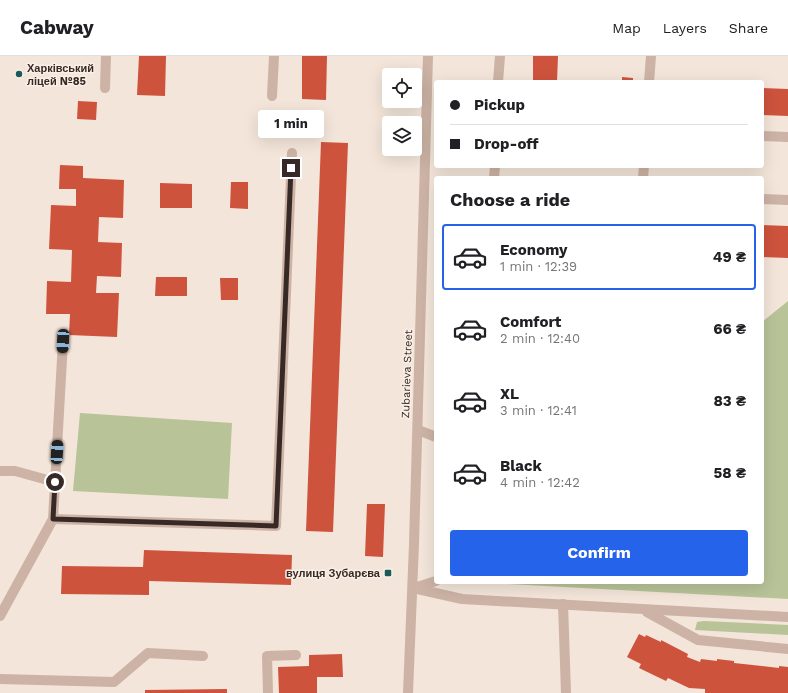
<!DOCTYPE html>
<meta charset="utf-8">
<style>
:root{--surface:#fff;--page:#f6f6f6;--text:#202124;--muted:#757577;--line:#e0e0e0;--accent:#2563eb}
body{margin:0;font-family:"Work Sans",sans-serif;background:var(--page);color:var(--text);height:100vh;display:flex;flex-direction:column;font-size:15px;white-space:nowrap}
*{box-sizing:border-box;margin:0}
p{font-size:13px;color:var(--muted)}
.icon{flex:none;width:22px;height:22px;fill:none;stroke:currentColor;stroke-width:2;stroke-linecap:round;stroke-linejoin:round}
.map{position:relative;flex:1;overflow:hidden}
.sheet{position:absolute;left:434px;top:120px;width:330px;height:408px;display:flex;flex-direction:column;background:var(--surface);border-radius:4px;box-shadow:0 4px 16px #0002}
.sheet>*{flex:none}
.hud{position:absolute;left:434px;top:24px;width:330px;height:88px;border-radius:4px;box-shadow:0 4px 16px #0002;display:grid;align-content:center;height:88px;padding:0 16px;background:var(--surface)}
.fabs{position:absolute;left:382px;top:12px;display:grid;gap:8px}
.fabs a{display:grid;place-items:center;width:40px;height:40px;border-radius:4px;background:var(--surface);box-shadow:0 4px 16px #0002;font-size:20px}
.end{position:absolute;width:18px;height:18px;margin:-9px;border:5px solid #372a26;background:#fff;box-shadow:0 0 0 2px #fff}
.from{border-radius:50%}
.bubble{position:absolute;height:28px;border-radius:4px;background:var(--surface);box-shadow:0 4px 16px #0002;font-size:13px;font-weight:700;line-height:28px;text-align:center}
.car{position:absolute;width:12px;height:24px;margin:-12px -6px;border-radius:5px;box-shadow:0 0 3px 1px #0007;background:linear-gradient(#222 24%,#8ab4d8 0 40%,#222 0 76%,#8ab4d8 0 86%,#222 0)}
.hud b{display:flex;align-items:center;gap:14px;height:38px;font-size:15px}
.hud b+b{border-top:1px solid var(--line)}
.hud i{width:10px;height:10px;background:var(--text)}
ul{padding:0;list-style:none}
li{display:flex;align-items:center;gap:12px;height:66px;margin:0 8px 6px;padding:0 8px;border:2px solid transparent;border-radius:4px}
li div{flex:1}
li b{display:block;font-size:15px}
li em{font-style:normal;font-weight:700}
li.active{border-color:var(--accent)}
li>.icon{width:36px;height:36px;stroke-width:1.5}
h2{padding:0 16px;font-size:18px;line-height:48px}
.primary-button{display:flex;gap:8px;margin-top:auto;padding:8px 16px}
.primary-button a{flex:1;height:46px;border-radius:4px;background:var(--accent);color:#fff;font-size:16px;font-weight:700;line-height:46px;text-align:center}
header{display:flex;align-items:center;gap:24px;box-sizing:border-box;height:56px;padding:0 20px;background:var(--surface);border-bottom:1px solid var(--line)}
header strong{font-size:19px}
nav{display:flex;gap:22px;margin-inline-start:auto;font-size:14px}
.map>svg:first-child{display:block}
.green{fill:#b8c398}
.building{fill:#ce533d}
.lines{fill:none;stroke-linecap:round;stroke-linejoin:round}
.minor{stroke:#ccb3a5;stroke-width:10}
.route{stroke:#372a26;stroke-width:5}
.poi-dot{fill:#195b5a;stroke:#faefe6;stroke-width:1.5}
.labels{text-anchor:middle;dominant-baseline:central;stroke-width:3;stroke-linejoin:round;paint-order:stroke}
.poi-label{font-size:11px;font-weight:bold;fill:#372a26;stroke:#faefe6;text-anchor:start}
.street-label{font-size:11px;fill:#372a26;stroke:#faefe6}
</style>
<header>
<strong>Cabway</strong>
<nav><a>Map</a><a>Layers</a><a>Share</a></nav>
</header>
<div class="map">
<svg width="788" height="637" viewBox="0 0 788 637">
<rect width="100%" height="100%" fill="#f3e5d9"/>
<g class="green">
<polygon points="788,245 788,543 471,526 762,526 762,266"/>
<polygon points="80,357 232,367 228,443 73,435"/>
<polygon points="704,565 788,569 788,579 695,574 697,566"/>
</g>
<g class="building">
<polygon points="139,0 166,0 165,40 137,39"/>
<polygon points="302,0 327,0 326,44 302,43"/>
<polygon points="533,0 558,0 557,26 533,26"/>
<polygon points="622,21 633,22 633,26 622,26"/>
<polygon points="762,32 788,33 788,60 762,59"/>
<polygon points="78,45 97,46 96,64 77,63"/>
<polygon points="321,86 348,87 333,476 306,475"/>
<polygon points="60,109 83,110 83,122 124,124 123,162 99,161 98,186 122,187 121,221 97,220 96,237 119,237 117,281 69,279 70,258 46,258 47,225 71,226 72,194 49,193 51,149 76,150 76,133 59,133"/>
<polygon points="231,126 248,126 248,153 230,152"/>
<polygon points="160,127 192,128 192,152 160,152"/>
<polygon points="762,169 788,170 788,202 762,201"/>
<polygon points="156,221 187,221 187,240 155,240"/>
<polygon points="220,222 238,222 238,244 221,244"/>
<polygon points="367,448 385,448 383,501 365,500"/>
<polygon points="144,494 292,499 291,529 149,525 149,539 61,538 62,510 143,511"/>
<polygon points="639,578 645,581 646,579 661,586 661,584 688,598 687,601 700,606 701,603 717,605 717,603 734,605 734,607 779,612 779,610 788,611 788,637 705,637 705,633 689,632 668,622 666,625 639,612 641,608 627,601"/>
<polygon points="342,598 343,621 317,621 317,637 279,637 278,611 309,610 309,599"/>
<polygon points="227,633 227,637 145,637 145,634"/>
</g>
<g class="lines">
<g class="minor">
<polyline points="498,26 500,0"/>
<polyline points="649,26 651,0"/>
<polyline points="105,32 106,0"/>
<polyline points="272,40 274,0"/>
<polyline points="762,80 788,81"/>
<polyline points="494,122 495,110"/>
<polyline points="643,122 644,110"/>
<polyline points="762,143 788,144"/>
<polyline points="418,374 436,381"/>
<polyline points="0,415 15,415 55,426"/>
<polyline points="53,463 276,470 292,97"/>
<polyline points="417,531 436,525"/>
<polyline points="413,532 462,543 788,561"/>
<polyline points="563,548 566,637"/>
<polyline points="647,556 698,584 788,593"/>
<polyline points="0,560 53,463 63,285"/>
<polyline points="0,623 114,626 148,597 203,600"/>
<polyline points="268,637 267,600 296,599"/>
<polyline points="408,637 414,488 428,0"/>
</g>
</g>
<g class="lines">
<polyline class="route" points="55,426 53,463 276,470 291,112"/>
</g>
<g class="poi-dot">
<circle cx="19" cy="18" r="4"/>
<rect x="384" y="513" width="8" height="8" rx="2"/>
</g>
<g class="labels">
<g class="poi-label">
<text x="27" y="12">Харківський<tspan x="27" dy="13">ліцей №85</tspan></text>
<text x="380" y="517" text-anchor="end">вулиця Зубарєва</text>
</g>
<g class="street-label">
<text transform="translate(407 318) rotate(-88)">Zubarieva Street</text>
</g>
</g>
</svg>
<div class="fabs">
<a><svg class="icon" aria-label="locate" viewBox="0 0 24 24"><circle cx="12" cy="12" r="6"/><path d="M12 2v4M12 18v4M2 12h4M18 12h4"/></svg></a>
<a><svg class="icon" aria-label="layers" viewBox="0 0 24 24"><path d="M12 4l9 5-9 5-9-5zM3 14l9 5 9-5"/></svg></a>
</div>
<i class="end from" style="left:55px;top:426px"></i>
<i class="end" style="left:291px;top:112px"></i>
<div class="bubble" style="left:258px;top:54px;width:66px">1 min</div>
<i class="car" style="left:63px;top:285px;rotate:183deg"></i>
<i class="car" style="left:57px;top:396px;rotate:3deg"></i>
<div class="hud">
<b><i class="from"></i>Pickup</b>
<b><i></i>Drop-off</b>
</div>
<section class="sheet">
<h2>Choose a ride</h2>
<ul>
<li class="active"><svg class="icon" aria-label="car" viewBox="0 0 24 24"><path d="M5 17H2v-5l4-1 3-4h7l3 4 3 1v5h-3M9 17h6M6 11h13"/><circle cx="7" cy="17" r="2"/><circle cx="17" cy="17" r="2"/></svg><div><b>Economy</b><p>1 min · 12:39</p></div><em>49 ₴</em></li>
<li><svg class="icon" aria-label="car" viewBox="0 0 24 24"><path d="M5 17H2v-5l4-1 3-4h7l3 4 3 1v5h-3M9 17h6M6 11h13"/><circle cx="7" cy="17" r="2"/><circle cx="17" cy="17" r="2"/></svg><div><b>Comfort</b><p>2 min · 12:40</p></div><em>66 ₴</em></li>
<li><svg class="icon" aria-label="car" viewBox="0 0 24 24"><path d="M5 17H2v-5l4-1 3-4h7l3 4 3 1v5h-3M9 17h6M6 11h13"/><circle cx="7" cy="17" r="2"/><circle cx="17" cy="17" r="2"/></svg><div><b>XL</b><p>3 min · 12:41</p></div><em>83 ₴</em></li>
<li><svg class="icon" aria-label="car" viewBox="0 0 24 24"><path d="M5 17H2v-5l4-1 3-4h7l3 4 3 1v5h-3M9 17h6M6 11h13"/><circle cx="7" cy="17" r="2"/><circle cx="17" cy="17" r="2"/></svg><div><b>Black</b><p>4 min · 12:42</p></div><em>58 ₴</em></li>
</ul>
<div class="primary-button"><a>Confirm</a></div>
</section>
</div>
